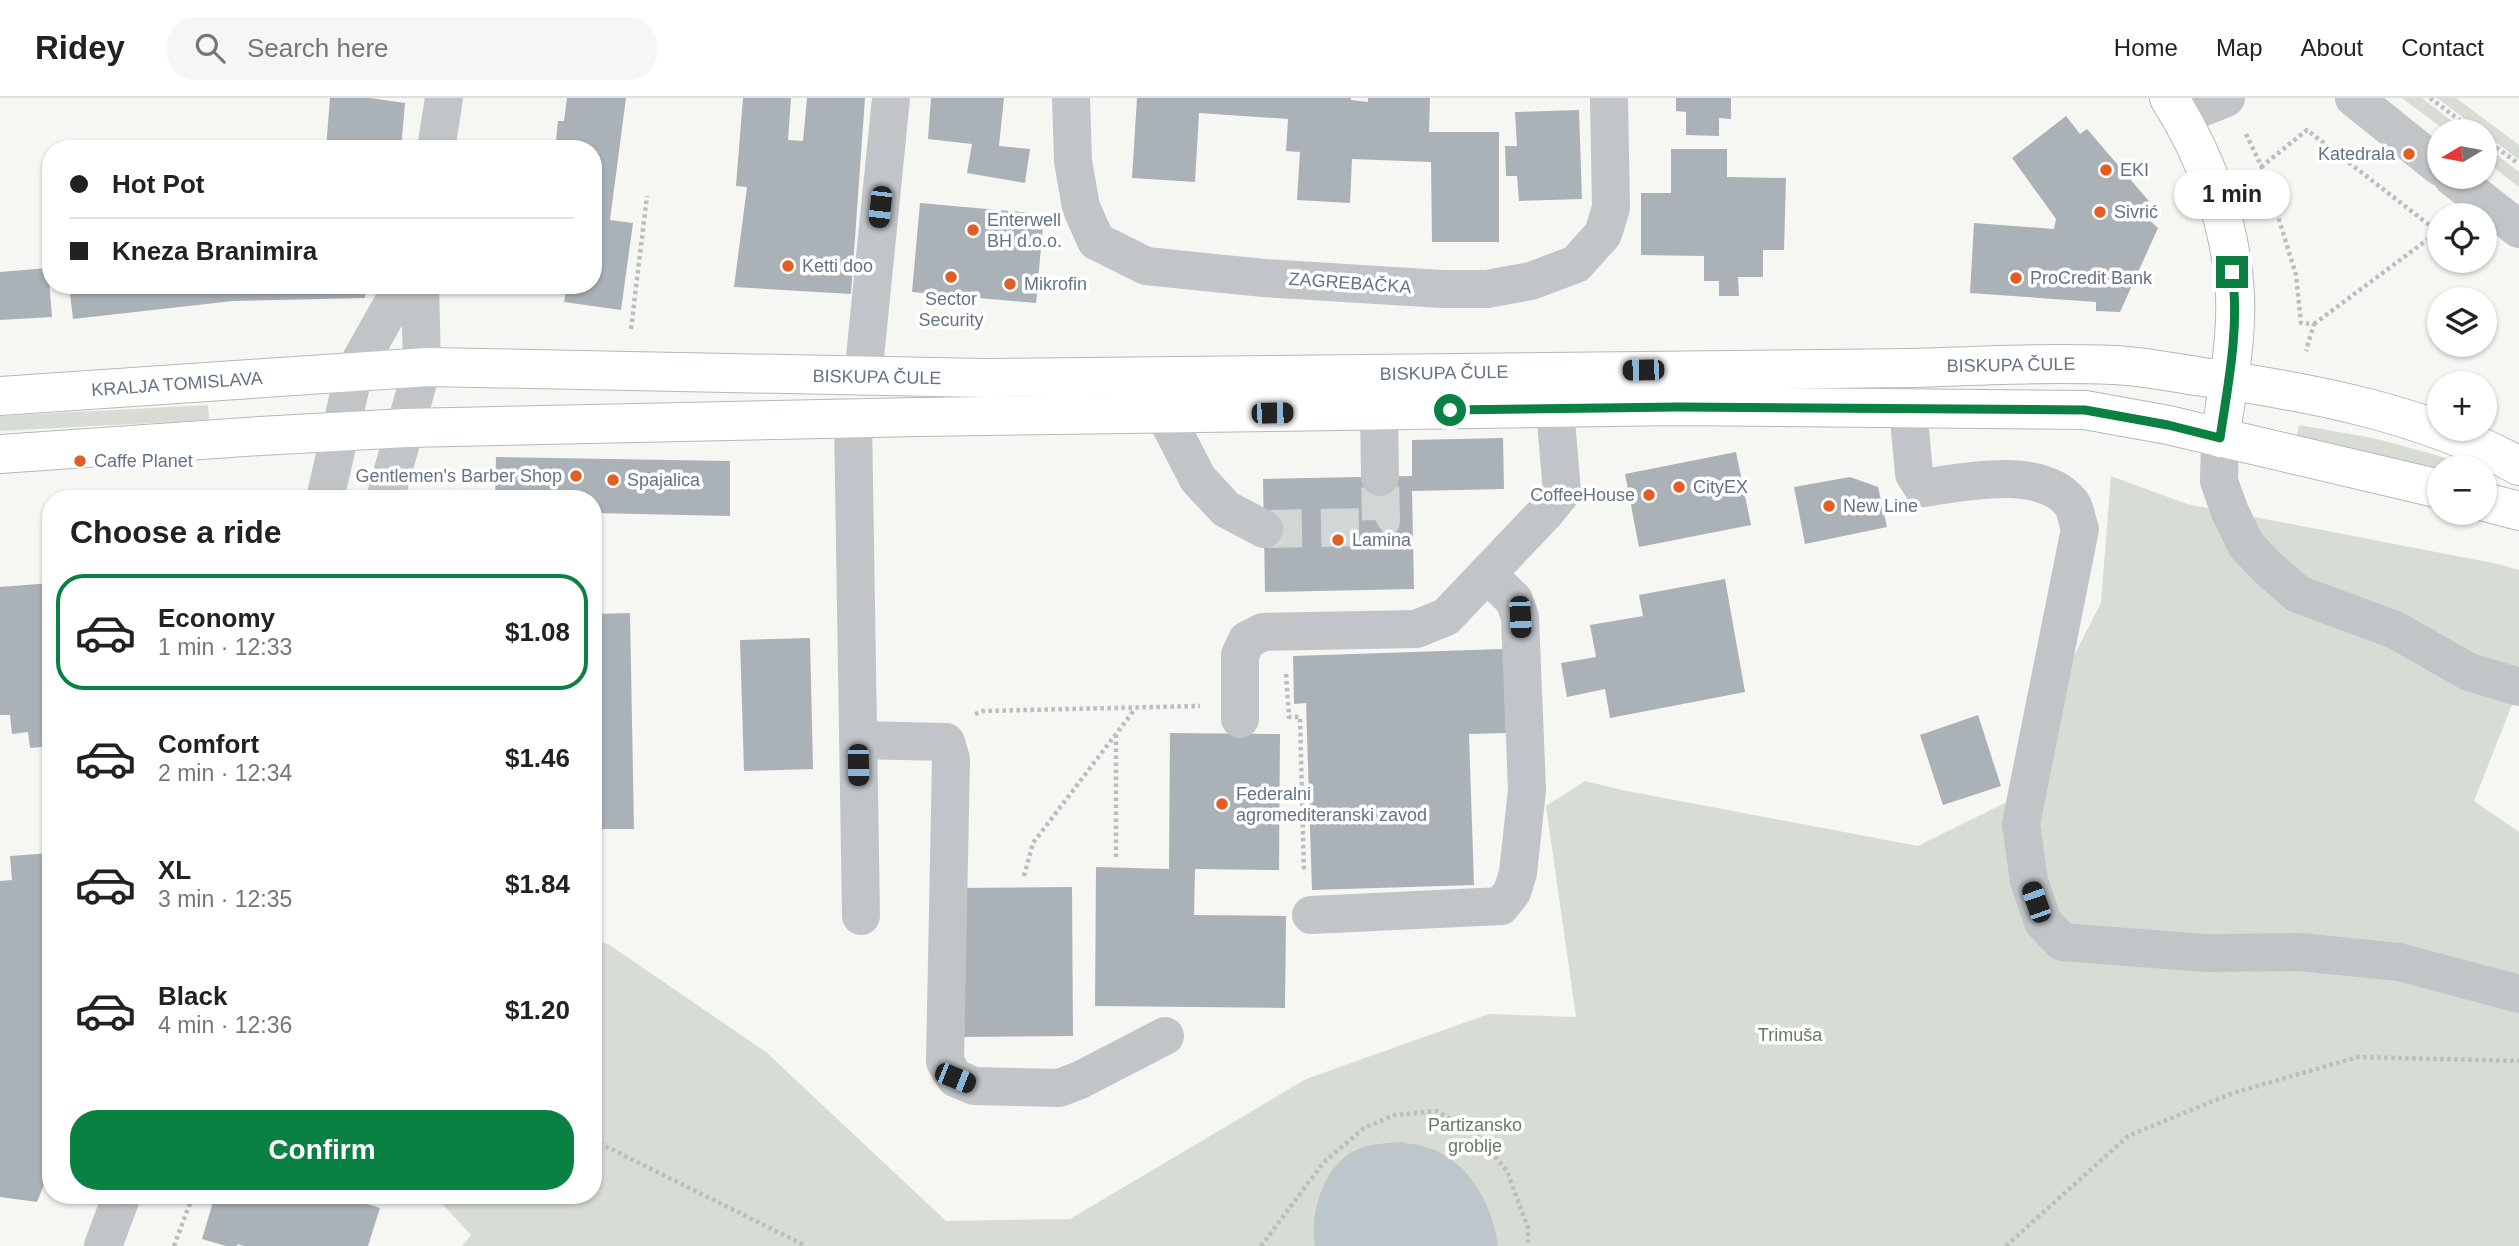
<!DOCTYPE html>
<meta charset="utf-8">
<style>
:root{--surface:#fff;--page:#f6f6f6;--text:#222;--muted:#767676;--line:#e0e0e0;--accent:#0b8043}
body{margin:0;font-family:Helvetica,sans-serif;background:var(--page);color:var(--text);height:100vh;display:flex;flex-direction:column;font-size:26px;white-space:nowrap}
*{box-sizing:border-box;margin:0}
p{font-size:23px;color:var(--muted)}
.icon{flex:none;width:38px;height:38px;fill:none;stroke:currentColor;stroke-width:2;stroke-linecap:round;stroke-linejoin:round}
.map{position:relative;flex:1;overflow:hidden}
.sheet{position:absolute;left:42px;top:392px;width:560px;height:714px;display:flex;flex-direction:column;background:var(--surface);border-radius:28px;box-shadow:0 2px 5px #0004}
.sheet>*{flex:none}
.banner{position:absolute;left:42px;top:42px;width:560px;height:154px;border-radius:28px;box-shadow:0 2px 5px #0004;display:grid;align-content:center;height:154px;padding:0 28px;background:var(--surface)}
.needle{width:46px;rotate:260deg}
.buttons{position:absolute;left:2427px;top:21px;display:grid;gap:14px}
.buttons a{display:grid;place-items:center;width:70px;height:70px;border-radius:50%;background:var(--surface);box-shadow:0 2px 5px #0004;font-size:35px}
.end{position:absolute;width:32px;height:32px;margin:-16px;border:9px solid #0b8043;background:#fff;box-shadow:0 0 0 4px #fff}
.from{border-radius:50%}
.bubble{position:absolute;height:49px;border-radius:24px;background:var(--surface);box-shadow:0 2px 5px #0004;font-size:23px;font-weight:700;line-height:49px;text-align:center}
.car{position:absolute;width:21px;height:42px;margin:-21px -10px;border-radius:9px;box-shadow:0 0 5px 2px #0007;background:linear-gradient(#222 24%,#8ab4d8 0 40%,#222 0 76%,#8ab4d8 0 86%,#222 0)}
.banner b{display:flex;align-items:center;gap:24px;height:66px;font-size:26px}
.banner b+b{border-top:2px solid var(--line)}
.banner i{width:18px;height:18px;background:var(--text)}
ul{padding:0;list-style:none}
li{display:flex;align-items:center;gap:21px;height:116px;margin:0 14px 10px;padding:0 14px;border:4px solid transparent;border-radius:28px}
li div{flex:1}
li b{display:block;font-size:26px}
li em{font-style:normal;font-weight:700}
li.selected{border-color:var(--accent)}
li>.icon{width:63px;height:63px;stroke-width:1.5}
h2{padding:0 28px;font-size:32px;line-height:84px}
.cta{display:flex;gap:14px;margin-top:auto;padding:14px 28px}
.cta a{flex:1;height:80px;border-radius:28px;background:var(--accent);color:#fff;font-size:28px;font-weight:700;line-height:80px;text-align:center}
header{display:flex;align-items:center;gap:42px;box-sizing:border-box;height:98px;padding:0 35px;background:var(--surface);border-bottom:2px solid var(--line)}
header strong{font-size:33px}
nav{display:flex;gap:38px;margin-inline-start:auto;font-size:24px}
.search{width:490px;height:63px;background:var(--page);display:flex;align-items:center;gap:18px;box-sizing:border-box;padding:0 24px;border-radius:28px;color:var(--muted);font-size:26px}
.map>svg:first-child{display:block}
.green{fill:#d7ddd4}
.water{fill:#bcc6cb}
.building{fill:#aab2b8}
.lines{fill:none;stroke-linecap:round;stroke-linejoin:round}
.minor-tunnel{stroke:#d2d6d7;stroke-width:38;stroke-dasharray:38 19;stroke-linecap:butt}
.major-casing{stroke:#b4b8bc;stroke-width:40}
.path{stroke:#bbbdc0;stroke-width:4.5;stroke-dasharray:3.5 3.5;stroke-linecap:butt}
.minor{stroke:#c1c5c8;stroke-width:38}
.major{stroke:#fff;stroke-width:38}
.route{stroke:#0b8043;stroke-width:9}
.poi-dot{fill:#e35e25;stroke:#fff;stroke-width:2.5}
.labels{text-anchor:middle;dominant-baseline:central;stroke-width:7;stroke-linejoin:round;paint-order:stroke}
.poi-label{font-size:18px;fill:#657484;stroke:#fff;text-anchor:start}
.street-label{font-size:18px;fill:#657484;stroke:#fff}
.park-label{font-size:18px;fill:#677b64;stroke:#fff}
</style>
<header>
<strong>Ridey</strong>
<div class="search"><svg class="icon" aria-label="search" viewBox="0 0 24 24"><circle cx="10" cy="10" r="6"/><path d="M15 15l6 6"/></svg>Search here</div>
<nav><a>Home</a><a>Map</a><a>About</a><a>Contact</a></nav>
</header>
<div class="map">
<svg width="2519" height="1148" viewBox="0 0 2519 1148">
<rect width="100%" height="100%" fill="#f6f6f3"/>
<g class="green">
<polygon points="2402,0 2422,0 2465,33 2446,33"/>
<polygon points="2437,0 2456,0 2519,47 2519,62 2485,36 2485,33 2481,33"/>
<polygon points="2485,48 2519,74 2519,89 2485,63"/>
<polygon points="208,307 209,322 0,333 0,318"/>
<polygon points="2299,327 2373,340 2436,357 2468,369 2440,369 2439,375 2296,342"/>
<polygon points="2111,378 2187,406 2498,466 2519,472 2519,589 2474,703 2519,734 2519,1148 462,1148 471,1137 434,1097 593,1097 593,842 608,846 766,954 946,1123 1070,1121 1306,981 1489,916 1576,919 1546,708 1585,683 1622,692 1918,748 2049,683 2061,583 2101,505"/>
</g>
<path class="water" d="M1400 1044C1411 1046 1422 1047 1432 1051 1472 1067 1493 1109 1498 1148H1315C1309 1116 1324 1066 1356 1052 1370 1046 1385 1045 1400 1044Z"/>
<g class="building">
<polygon points="330,0 370,0 405,5 401,51 326,51"/>
<polygon points="567,0 626,0 610,122 633,125 621,212 564,204 567,187 593,187 593,51 555,51 558,23 564,23"/>
<polygon points="743,0 791,0 788,42 803,43 807,0 865,0 851,196 734,189 747,89 736,88"/>
<polygon points="931,0 1004,0 999,48 1030,51 1025,85 967,75 972,46 928,41"/>
<polygon points="1137,0 1351,0 1351,2 1368,4 1368,0 1430,0 1429,34 1499,34 1499,144 1432,144 1431,64 1352,61 1350,105 1297,102 1300,54 1286,53 1288,21 1199,15 1195,84 1132,80"/>
<polygon points="1676,0 1731,0 1731,21 1719,20 1719,38 1686,37 1686,14 1676,13"/>
<polygon points="1579,12 1582,101 1519,103 1517,78 1506,78 1505,48 1517,48 1515,14"/>
<polygon points="2066,18 2080,36 2087,31 2154,109 2146,119 2158,130 2120,214 2096,213 2096,204 1970,195 1974,125 2054,131 2056,121 2012,60"/>
<polygon points="1671,51 1727,51 1727,79 1786,80 1784,152 1763,152 1763,179 1738,179 1739,198 1719,198 1719,183 1704,183 1704,158 1641,157 1641,95 1671,95"/>
<polygon points="920,105 1044,116 1036,205 912,194"/>
<polygon points="48,170 52,219 0,222 0,174"/>
<polygon points="69,187 365,187 365,200 233,203 73,221"/>
<polygon points="1503,340 1504,391 1412,393 1414,491 1265,494 1263,381 1412,378 1412,342"/>
<polygon points="1736,354 1751,427 1639,449 1625,376"/>
<polygon points="496,359 730,363 730,418 593,415 593,401 495,401"/>
<polygon points="1850,379 1878,389 1887,429 1805,446 1794,389"/>
<polygon points="1725,481 1745,594 1610,620 1605,591 1567,599 1561,565 1596,559 1590,527 1643,518 1639,497"/>
<polygon points="51,485 51,648 30,650 28,634 12,636 10,617 0,617 0,489"/>
<polygon points="630,515 634,731 593,731 593,516"/>
<polygon points="810,540 813,671 744,673 740,542"/>
<polygon points="1503,551 1506,635 1469,636 1474,787 1312,792 1306,605 1294,606 1293,558"/>
<polygon points="1978,617 2001,688 1943,707 1920,637"/>
<polygon points="1170,635 1280,636 1279,772 1195,771 1194,817 1286,818 1285,910 1095,908 1096,769 1169,771"/>
<polygon points="51,755 51,1069 37,1104 0,1099 0,783 12,782 10,758"/>
<polygon points="1072,789 1073,938 962,939 961,790"/>
<polygon points="215,1097 337,1097 380,1110 368,1148 244,1148 237,1146 237,1148 226,1148 202,1141"/>
</g>
<g class="lines">
<polyline class="minor-tunnel" points="1264,431 1370,429 1381,422 1380,379"/>
<defs>
<g id="major">
<path d="M2169 0C2206 58 2231 126 2235 196 2237 244 2227 293 2220 340"/>
<path d="M0 298 428 269 984 280 1911 270C1978 268 2046 264 2113 267 2143 268 2173 275 2203 279 2310 294 2423 315 2519 368"/>
<polyline points="0,356 260,338 406,330 918,319 1678,308 2085,312 2168,327 2440,391"/>
<polyline points="2485,404 2519,413"/>
</g>
</defs>
<use href="#major" class="major-casing"/>
<g class="path">
<polyline points="2430,0 2474,33"/>
<polyline points="2246,36 2265,76 2296,177 2301,225 2314,226 2306,253"/>
<polyline points="2485,41 2519,66"/>
<polyline points="2261,69 2307,32 2437,133"/>
<polyline points="2314,226 2439,133"/>
<polyline points="631,231 647,98"/>
<polyline points="1286,576 1289,619 1300,619 1304,775"/>
<polyline points="975,616 983,613 1200,608"/>
<polyline points="1116,759 1116,637"/>
<polyline points="1024,778 1033,745 1135,611"/>
<polyline points="593,1042 806,1148"/>
<polyline points="174,1148 193,1097"/>
<polyline points="1261,1148 1324,1064 1364,1030 1395,1017 1436,1013 1474,1034 1507,1073 1528,1130 1528,1148"/>
<polyline points="2006,1148 2128,1038 2233,995 2358,959 2519,963"/>
</g>
<g class="minor">
<polyline points="1071,0 1073,63 1081,109 1096,143 1146,168 1264,180 1442,191 1487,191 1531,183 1576,166 1603,136 1611,110 1609,0"/>
<polyline points="2354,0 2440,69"/>
<polyline points="2181,18 2226,0"/>
<polyline points="436,51 444,0"/>
<polyline points="2452,79 2519,131"/>
<polyline points="863,279 891,0"/>
<path d="M1908 309 1914 376 1923 390C1964 384 2042 367 2071 405 2076 411 2077 424 2080 431L2021 726 2029 783 2043 824 2062 844 2205 855 2300 854 2399 864 2519 896"/>
<polyline points="1379,314 1380,379"/>
<polyline points="1165,317 1198,381 1226,411 1264,431"/>
<polyline points="853,321 861,818"/>
<polyline points="2220,340 2219,383 2230,414 2246,447 2269,471 2298,496 2395,532 2469,574 2519,589"/>
<polyline points="325,401 354,274 403,187"/>
<polyline points="385,401 422,270 420,187"/>
<polyline points="1240,621 1240,557 1247,542 1263,534 1416,531 1446,519 1544,416 1562,394 1555,311"/>
<polyline points="858,642 946,644 951,661 945,964 955,980 974,988 1059,990 1080,982 1165,938"/>
<polyline points="1311,817 1501,808 1512,794 1518,775 1527,692 1520,519 1514,502 1487,476"/>
<polyline points="103,1148 122,1097"/>
</g>
<use href="#major" class="major"/>
</g>
<g class="lines">
<path class="route" d="M1450 312 1678 309 2085 312 2168 327 2220 340C2228 286 2240 229 2232 174"/>
</g>
<g class="poi-dot">
<circle cx="2409" cy="56" r="7"/>
<circle cx="2106" cy="72" r="7"/>
<circle cx="2100" cy="114" r="7"/>
<circle cx="973" cy="132" r="7"/>
<circle cx="788" cy="168" r="7"/>
<circle cx="951" cy="179" r="7"/>
<circle cx="2016" cy="180" r="7"/>
<circle cx="1010" cy="186" r="7"/>
<circle cx="80" cy="363" r="7"/>
<circle cx="576" cy="378" r="7"/>
<circle cx="613" cy="382" r="7"/>
<circle cx="1679" cy="389" r="7"/>
<circle cx="1649" cy="397" r="7"/>
<circle cx="1829" cy="408" r="7"/>
<circle cx="1338" cy="442" r="7"/>
<circle cx="1222" cy="706" r="7"/>
</g>
<g class="labels">
<g class="poi-label">
<text x="2395" y="56" text-anchor="end">Katedrala</text>
<text x="2120" y="72">EKI</text>
<text x="2114" y="114">Sivrić</text>
<text x="987" y="122">Enterwell<tspan x="987" dy="21">BH d.o.o.</tspan></text>
<text x="802" y="168">Ketti doo</text>
<text x="2030" y="180">ProCredit Bank</text>
<text x="1024" y="186">Mikrofin</text>
<text x="951" y="201" text-anchor="middle">Sector<tspan x="951" dy="21">Security</tspan></text>
<text x="94" y="363">Caffe Planet</text>
<text x="562" y="378" text-anchor="end">Gentlemen's Barber Shop</text>
<text x="627" y="382">Spajalica</text>
<text x="1693" y="389">CityEX</text>
<text x="1635" y="397" text-anchor="end">CoffeeHouse</text>
<text x="1843" y="408">New Line</text>
<text x="1352" y="442">Lamina</text>
<text x="1236" y="696">Federalni<tspan x="1236" dy="21">agromediteranski zavod</tspan></text>
</g>
<g class="street-label">
<text transform="translate(1350 185) rotate(4)">ZAGREBAČKA</text>
<text transform="translate(2011 267) rotate(-1)">BISKUPA ČULE</text>
<text transform="translate(1444 275) rotate(-1)">BISKUPA ČULE</text>
<text transform="translate(877 279) rotate(1)">BISKUPA ČULE</text>
<text transform="translate(177 286) rotate(-4)">KRALJA TOMISLAVA</text>
</g>
<g class="park-label">
<text x="1790" y="937">Trimuša</text>
<text x="1475" y="1027">Partizansko<tspan x="1475" dy="21">groblje</tspan></text>
</g>
</g>
</svg>
<div class="buttons">
<a><svg class="needle" viewBox="-14 -14 28 28"><path d="M0-13l5 13h-10z" fill="#e53935"/><path d="M0 13l5-13h-10z" fill="#767676"/></svg></a>
<a><svg class="icon" aria-label="locate" viewBox="0 0 24 24"><circle cx="12" cy="12" r="6"/><path d="M12 2v4M12 18v4M2 12h4M18 12h4"/></svg></a>
<a><svg class="icon" aria-label="layers" viewBox="0 0 24 24"><path d="M12 4l9 5-9 5-9-5zM3 14l9 5 9-5"/></svg></a>
<a>+</a>
<a>−</a>
</div>
<i class="end from" style="left:1450px;top:312px"></i>
<i class="end" style="left:2232px;top:174px"></i>
<div class="bubble" style="left:2174px;top:72px;width:116px">1 min</div>
<i class="car" style="left:880px;top:109px;rotate:186deg"></i>
<i class="car" style="left:1643px;top:272px;rotate:269deg"></i>
<i class="car" style="left:1272px;top:315px;rotate:89deg"></i>
<i class="car" style="left:1520px;top:519px;rotate:177deg"></i>
<i class="car" style="left:858px;top:667px;rotate:179deg"></i>
<i class="car" style="left:2036px;top:804px;rotate:341deg"></i>
<i class="car" style="left:955px;top:980px;rotate:112deg"></i>
<div class="banner">
<b><i class="from"></i>Hot Pot</b>
<b><i></i>Kneza Branimira</b>
</div>
<section class="sheet">
<h2>Choose a ride</h2>
<ul>
<li class="selected"><svg class="icon" aria-label="car" viewBox="0 0 24 24"><path d="M5 17H2v-5l4-1 3-4h7l3 4 3 1v5h-3M9 17h6M6 11h13"/><circle cx="7" cy="17" r="2"/><circle cx="17" cy="17" r="2"/></svg><div><b>Economy</b><p>1 min · 12:33</p></div><em>$1.08</em></li>
<li><svg class="icon" aria-label="car" viewBox="0 0 24 24"><path d="M5 17H2v-5l4-1 3-4h7l3 4 3 1v5h-3M9 17h6M6 11h13"/><circle cx="7" cy="17" r="2"/><circle cx="17" cy="17" r="2"/></svg><div><b>Comfort</b><p>2 min · 12:34</p></div><em>$1.46</em></li>
<li><svg class="icon" aria-label="car" viewBox="0 0 24 24"><path d="M5 17H2v-5l4-1 3-4h7l3 4 3 1v5h-3M9 17h6M6 11h13"/><circle cx="7" cy="17" r="2"/><circle cx="17" cy="17" r="2"/></svg><div><b>XL</b><p>3 min · 12:35</p></div><em>$1.84</em></li>
<li><svg class="icon" aria-label="car" viewBox="0 0 24 24"><path d="M5 17H2v-5l4-1 3-4h7l3 4 3 1v5h-3M9 17h6M6 11h13"/><circle cx="7" cy="17" r="2"/><circle cx="17" cy="17" r="2"/></svg><div><b>Black</b><p>4 min · 12:36</p></div><em>$1.20</em></li>
</ul>
<div class="cta"><a>Confirm</a></div>
</section>
</div>
